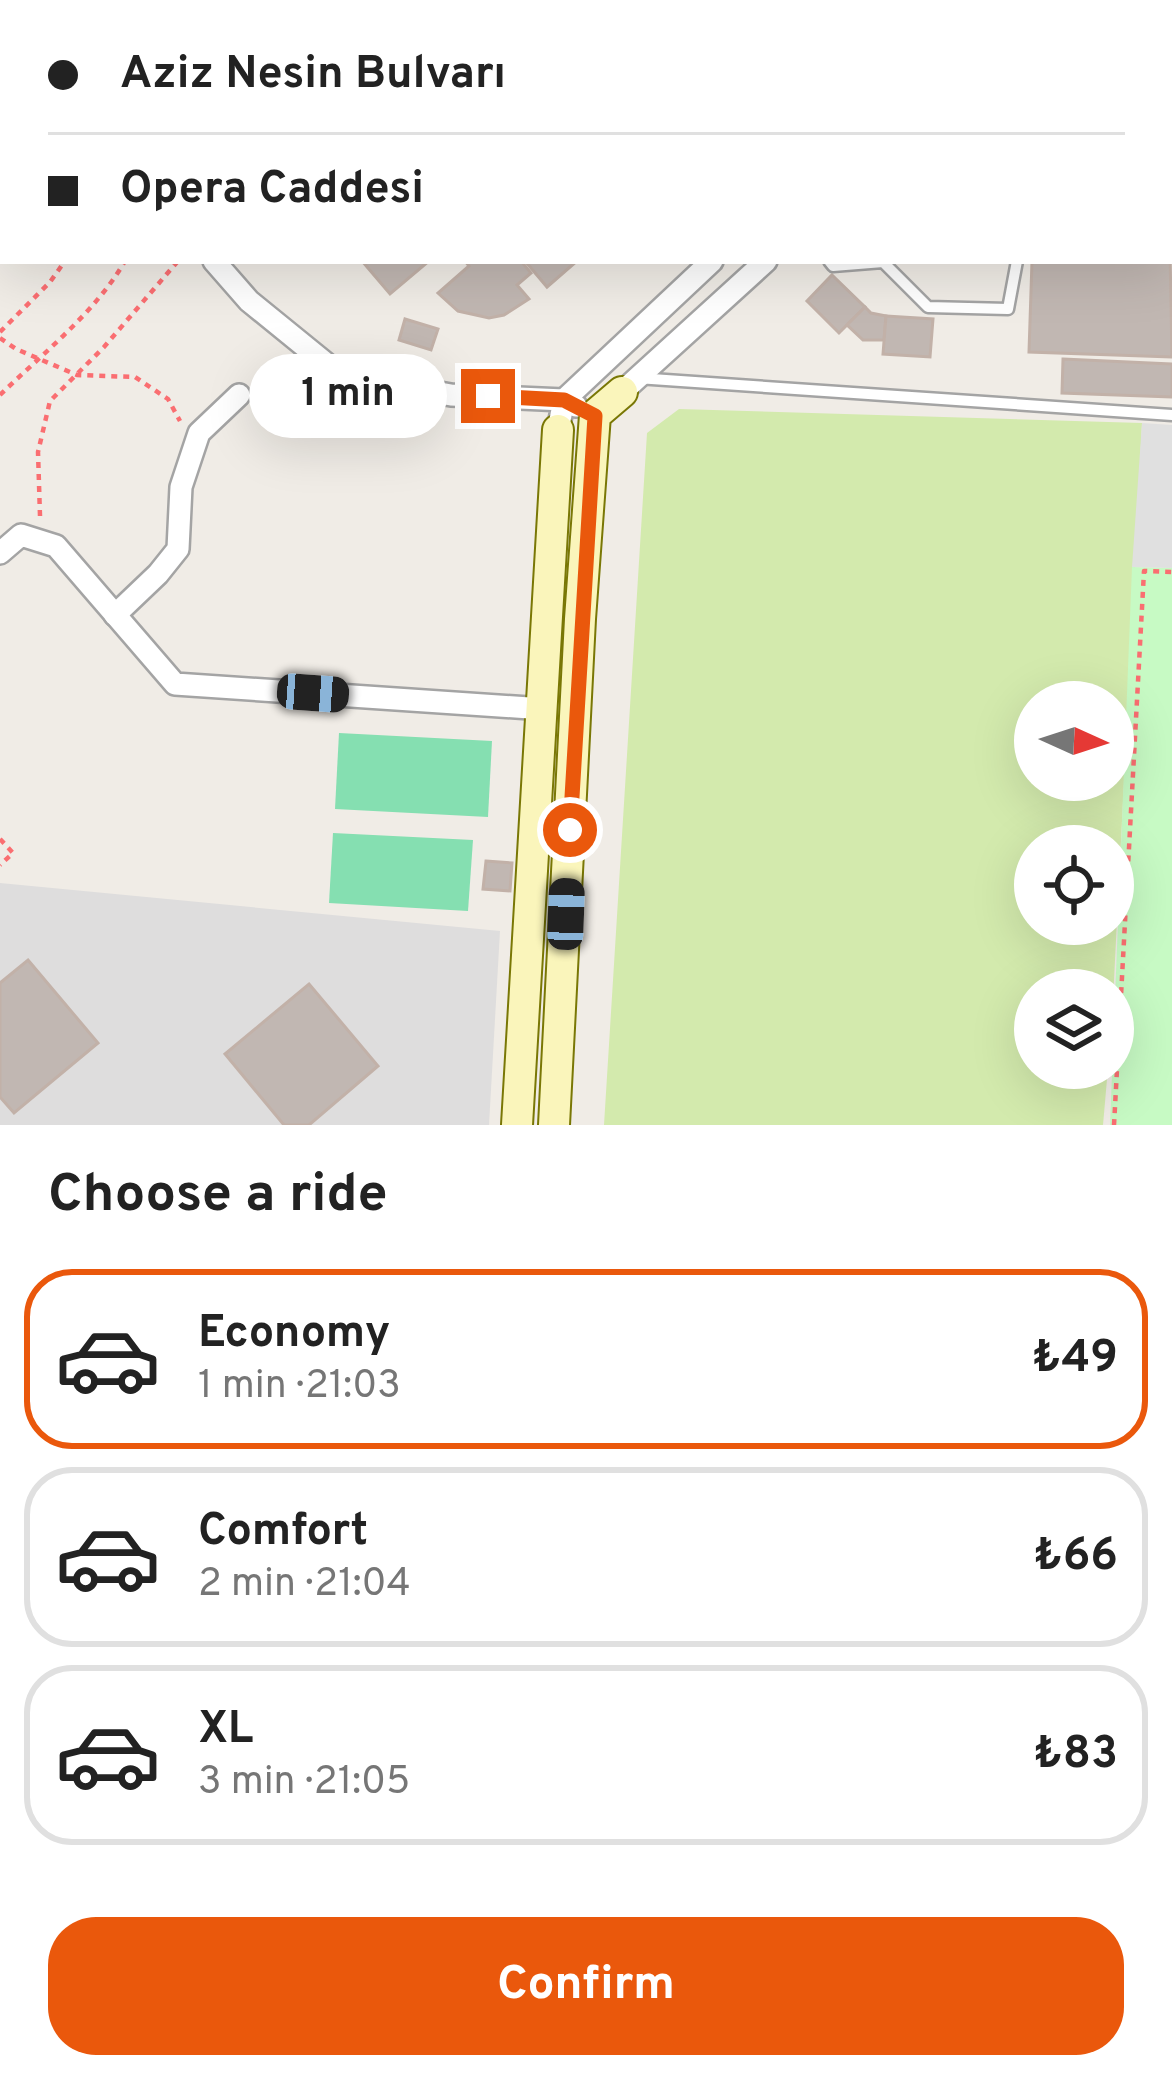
<!DOCTYPE html>
<meta charset="utf-8">
<style>
:root{--surface:#fff;--page:#f6f6f6;--text:#222;--muted:#767676;--line:#e0e0e0;--accent:#ea580c}
body{margin:0;font-family:Overpass,sans-serif;background:var(--page);color:var(--text);height:100vh;display:flex;flex-direction:column;font-size:45px;white-space:nowrap}
*{box-sizing:border-box;margin:0}
p{font-size:39px;color:var(--muted)}
.icon{flex:none;width:66px;height:66px;fill:none;stroke:currentColor;stroke-width:2;stroke-linecap:round;stroke-linejoin:round}
.map{position:relative;height:1125px;overflow:hidden}
.sheet{display:flex;flex-direction:column;background:var(--surface);flex:1}
.sheet>*{flex:none}
.banner{position:absolute;left:0px;top:0px;width:1173px;height:264px;box-shadow:0 12px 48px #0002;display:grid;align-content:center;height:264px;padding:0 48px;background:var(--surface)}
.needle{width:78px;rotate:93deg}
.controls{position:absolute;left:1014px;top:681px;display:grid;gap:24px}
.controls a{display:grid;place-items:center;width:120px;height:120px;border-radius:50%;background:var(--surface);box-shadow:0 12px 48px #0002;font-size:60px}
.end{position:absolute;width:54px;height:54px;margin:-27px;border:15px solid #ea580c;background:#fff;box-shadow:0 0 0 6px #fff}
.from{border-radius:50%}
.bubble{position:absolute;height:84px;border-radius:42px;background:var(--surface);box-shadow:0 12px 48px #0002;font-size:39px;font-weight:700;line-height:84px;text-align:center}
.car{position:absolute;width:36px;height:72px;margin:-36px -18px;border-radius:15px;box-shadow:0 0 9px 3px #0007;background:linear-gradient(#222 24%,#8ab4d8 0 40%,#222 0 76%,#8ab4d8 0 86%,#222 0)}
.banner b{display:flex;align-items:center;gap:42px;height:114px;font-size:45px}
.banner b+b{border-top:3px solid var(--line)}
.banner i{width:30px;height:30px;background:var(--text)}
ul{padding:0;list-style:none}
li{display:flex;align-items:center;gap:36px;height:180px;margin:0 24px 18px;padding:0 24px;border:6px solid var(--line);border-radius:48px}
li div{flex:1}
li b{display:block;font-size:45px}
li em{font-style:normal;font-weight:700}
li.current{border-color:var(--accent)}
li>.icon{width:108px;height:108px;stroke-width:1.5}
h2{padding:0 48px;font-size:54px;line-height:144px}
.cta{display:flex;gap:24px;margin-top:auto;padding:24px 48px}
.cta a{flex:1;height:138px;border-radius:48px;background:var(--accent);color:#fff;font-size:48px;font-weight:700;line-height:138px;text-align:center}
.map>svg:first-child{display:block}
.residential{fill:#dedddd}
.grass{fill:#d3eaad;fill-rule:evenodd}
.park{fill:#c7fac4}
.pitch{fill:#85dfb1}
.parking{fill:#e0e0e0}
.building{fill:#c1b7b2;stroke:#c2b1a8;stroke-width:3}
.lines{fill:none;stroke-linecap:round;stroke-linejoin:round}
.lane-casing{stroke:#a4a4a4;stroke-width:15}
.street-casing{stroke:#a4a4a4;stroke-width:26}
.secondary-casing{stroke:#797705;stroke-width:34}
.path{stroke:#fa6e71;stroke-width:4.5;stroke-dasharray:6 6;stroke-linecap:butt}
.lane{stroke:#fff;stroke-width:10}
.street{stroke:#fff;stroke-width:21}
.secondary{stroke:#faf5bb;stroke-width:30}
.route{stroke:#ea580c;stroke-width:15}
</style>
<div class="map">
<svg width="1172" height="1125" viewBox="0 0 1172 1125">
<rect width="100%" height="100%" fill="#f0ece6"/>
<polygon class="residential" points="0,883 500,931 489,1125 0,1125"/>
<path class="grass" d="M679 409 1142 423 1113 1000V990H1035V1068H1108L1103 1125H604L647 433ZM1035 702H1113V780H1035ZM1035 846H1113V924H1035Z"/>
<polygon class="park" points="1132,567 1172,568 1172,1125 1110,1125"/>
<g class="pitch">
<polygon points="339,733 492,741 488,817 335,809"/>
<polygon points="333,833 473,840 468,911 329,903"/>
</g>
<polygon class="parking" points="1142,423 1172,425 1172,568 1132,567"/>
<g class="building">
<polygon points="540,0 969,0 965,3"/>
<polygon points="1170,251 1172,357 1029,352 1032,261 1170,261"/>
<polygon points="362,261 429,261 390,294"/>
<polygon points="465,261 521,261 531,273 517,285 529,299 504,315 489,318 458,311 438,293 469,266"/>
<polygon points="525,261 577,261 547,287"/>
<polygon points="832,275 865,307 839,333 807,301"/>
<polygon points="865,307 871,313 886,316 884,340 863,340 847,325"/>
<polygon points="886,316 933,319 930,357 883,354"/>
<polygon points="405,319 438,329 431,350 399,340"/>
<polygon points="1063,359 1172,364 1172,397 1062,393"/>
<polygon points="486,861 512,863 510,891 483,889"/>
<polygon points="28,960 98,1043 14,1113 0,1097 0,983"/>
<polygon points="309,984 378,1066 309,1125 284,1125 225,1054"/>
</g>
<g class="lines">
<defs>
<g id="lane">
<polyline points="524,0 527,3"/>
<polyline points="265,3 269,0"/>
<polyline points="357,3 361,0"/>
<polyline points="829,261 833,266 883,262 928,307 1008,309 1017,261"/>
<polyline points="637,378 1172,415"/>
</g>
<g id="street">
<polyline points="987,3 990,0"/>
<polyline points="1048,3 1051,0"/>
<polyline points="0,13 3,17"/>
<polyline points="214,261 249,301 340,375 451,395 564,400 558,430"/>
<polyline points="622,392 766,261"/>
<polyline points="576,406 564,400 712,261"/>
<polyline points="0,553 21,535 56,546 175,684 544,709"/>
<polyline points="115,615 158,574 178,549 181,487 199,433 239,395"/>
</g>
<g id="secondary">
<polyline points="517,1125 558,430"/>
<polyline points="554,1125 580,619 595,415 622,392"/>
</g>
</defs>
<use href="#lane" class="lane-casing"/>
<use href="#street" class="street-casing"/>
<use href="#secondary" class="secondary-casing"/>
<g class="path">
<polyline points="229,3 232,0"/>
<polyline points="0,332 50,282 65,261"/>
<polyline points="0,338 16,349 77,375 135,377 168,399 180,421"/>
<path d="M0 395C42 354 95 313 125 261"/>
<polyline points="40,516 38,452 50,401 104,347 178,261"/>
<polyline points="0,839 13,853 0,865"/>
<polyline points="1114,1125 1144,571 1172,572"/>
</g>
<use href="#lane" class="lane"/>
<use href="#street" class="street"/>
<use href="#secondary" class="secondary"/>
</g>
<g class="lines">
<polyline class="route" points="488,396 564,400 595,416 570,830"/>
</g>
</svg>
<div class="controls">
<a><svg class="needle" viewBox="-14 -14 28 28"><path d="M0-13l5 13h-10z" fill="#e53935"/><path d="M0 13l5-13h-10z" fill="#767676"/></svg></a>
<a><svg class="icon" aria-label="locate" viewBox="0 0 24 24"><circle cx="12" cy="12" r="6"/><path d="M12 2v4M12 18v4M2 12h4M18 12h4"/></svg></a>
<a><svg class="icon" aria-label="layers" viewBox="0 0 24 24"><path d="M12 4l9 5-9 5-9-5zM3 14l9 5 9-5"/></svg></a>
</div>
<i class="end from" style="left:570px;top:830px"></i>
<i class="end" style="left:488px;top:396px"></i>
<div class="bubble" style="left:249px;top:354px;width:198px">1 min</div>
<i class="car" style="left:313px;top:693px;rotate:94deg"></i>
<i class="car" style="left:566px;top:914px;rotate:2deg"></i>
<div class="banner">
<b><i class="from"></i>Aziz Nesin Bulvarı</b>
<b><i></i>Opera Caddesi</b>
</div>
</div>
<section class="sheet">
<h2>Choose a ride</h2>
<ul>
<li class="current"><svg class="icon" aria-label="car" viewBox="0 0 24 24"><path d="M5 17H2v-5l4-1 3-4h7l3 4 3 1v5h-3M9 17h6M6 11h13"/><circle cx="7" cy="17" r="2"/><circle cx="17" cy="17" r="2"/></svg><div><b>Economy</b><p>1 min · 21:03</p></div><em>₺49</em></li>
<li><svg class="icon" aria-label="car" viewBox="0 0 24 24"><path d="M5 17H2v-5l4-1 3-4h7l3 4 3 1v5h-3M9 17h6M6 11h13"/><circle cx="7" cy="17" r="2"/><circle cx="17" cy="17" r="2"/></svg><div><b>Comfort</b><p>2 min · 21:04</p></div><em>₺66</em></li>
<li><svg class="icon" aria-label="car" viewBox="0 0 24 24"><path d="M5 17H2v-5l4-1 3-4h7l3 4 3 1v5h-3M9 17h6M6 11h13"/><circle cx="7" cy="17" r="2"/><circle cx="17" cy="17" r="2"/></svg><div><b>XL</b><p>3 min · 21:05</p></div><em>₺83</em></li>
</ul>
<div class="cta"><a>Confirm</a></div>
</section>
